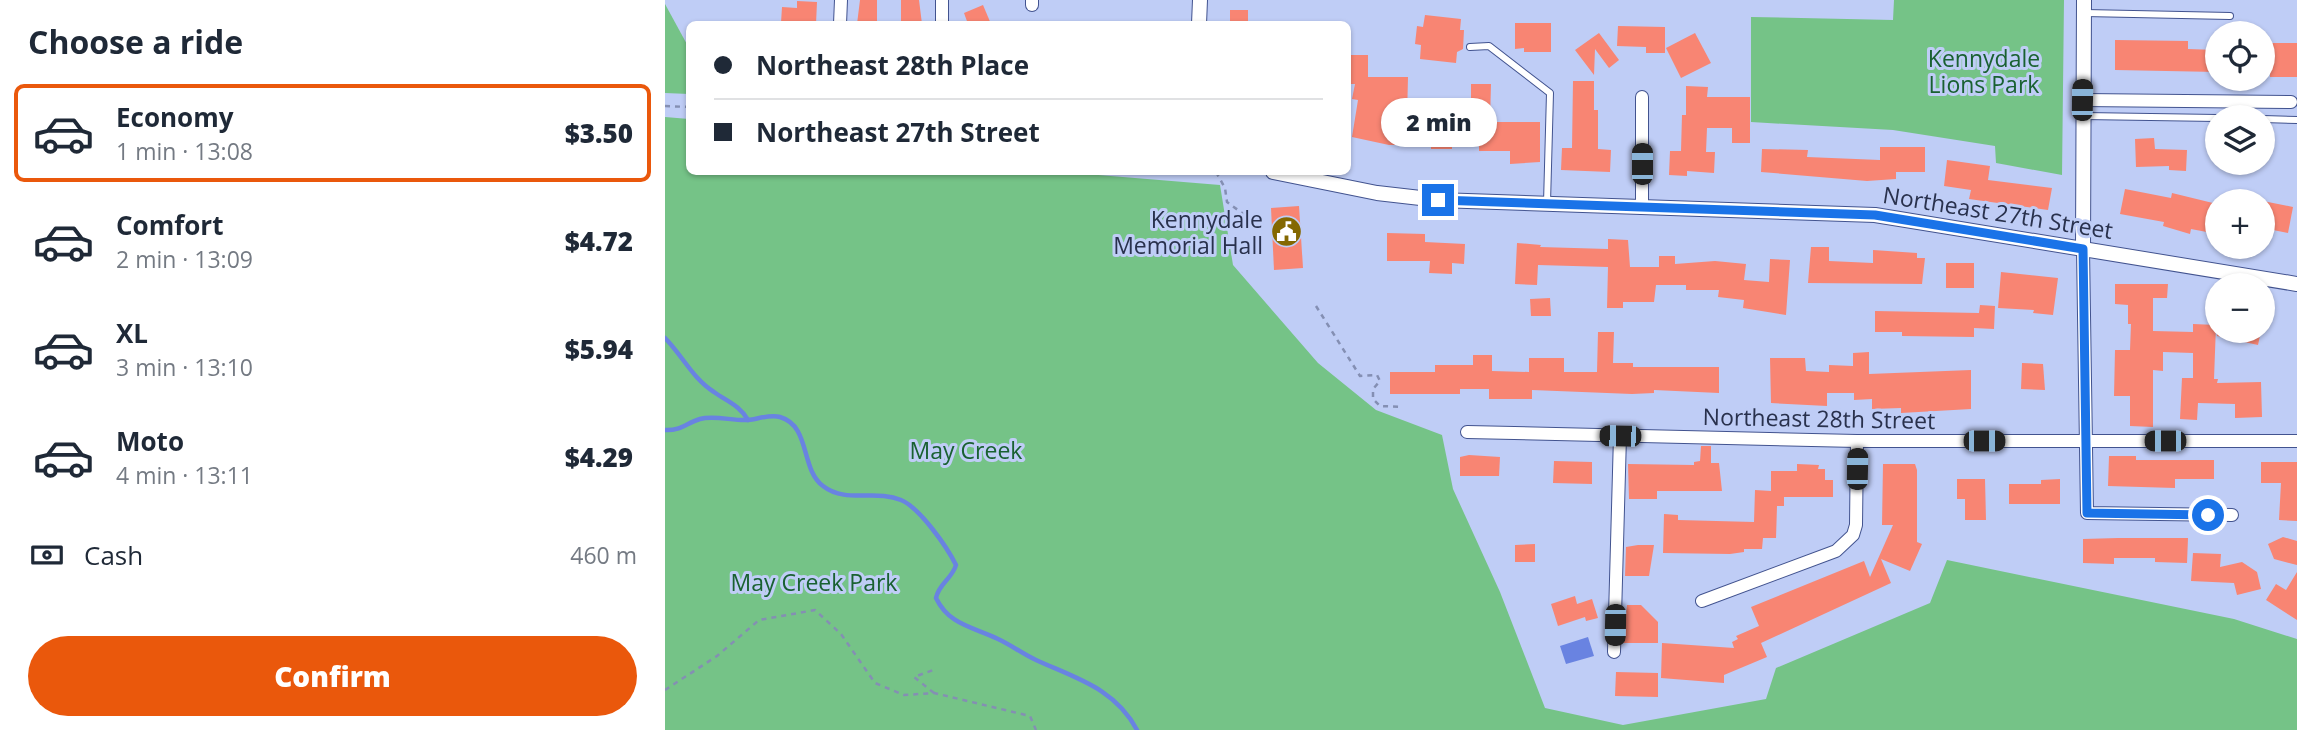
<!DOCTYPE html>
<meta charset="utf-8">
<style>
:root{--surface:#fff;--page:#f2f2f3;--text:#1f2937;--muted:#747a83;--line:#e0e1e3;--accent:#ea580c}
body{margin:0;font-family:"Open Sans",sans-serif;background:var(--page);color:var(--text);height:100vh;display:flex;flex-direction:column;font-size:26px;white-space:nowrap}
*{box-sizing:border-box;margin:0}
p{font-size:23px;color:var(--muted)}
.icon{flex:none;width:38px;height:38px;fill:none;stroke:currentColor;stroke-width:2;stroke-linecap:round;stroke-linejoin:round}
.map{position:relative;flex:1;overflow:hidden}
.panel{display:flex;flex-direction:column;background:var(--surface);width:665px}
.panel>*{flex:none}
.top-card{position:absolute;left:21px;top:21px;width:665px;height:154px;border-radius:10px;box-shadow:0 2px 5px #0004;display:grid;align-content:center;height:154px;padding:0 28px;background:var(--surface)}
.controls{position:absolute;left:1540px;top:21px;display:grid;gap:14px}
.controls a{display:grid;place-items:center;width:70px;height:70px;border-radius:50%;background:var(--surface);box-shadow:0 2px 5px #0004;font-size:35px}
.end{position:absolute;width:32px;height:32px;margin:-16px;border:9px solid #1a73e8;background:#fff;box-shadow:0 0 0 4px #fff}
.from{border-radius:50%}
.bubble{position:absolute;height:49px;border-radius:24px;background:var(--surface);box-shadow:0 2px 5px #0004;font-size:23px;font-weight:800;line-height:49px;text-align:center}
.car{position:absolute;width:21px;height:42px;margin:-21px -10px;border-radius:9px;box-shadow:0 0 5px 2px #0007;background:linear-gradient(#222 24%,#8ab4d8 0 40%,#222 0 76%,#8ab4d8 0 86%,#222 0)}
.top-card b{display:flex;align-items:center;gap:24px;height:66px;font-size:26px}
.top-card b+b{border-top:2px solid var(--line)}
.top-card i{width:18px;height:18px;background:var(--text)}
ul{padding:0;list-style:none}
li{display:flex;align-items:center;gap:21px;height:98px;margin:0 14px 10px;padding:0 14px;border:4px solid transparent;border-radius:10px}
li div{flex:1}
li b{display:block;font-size:26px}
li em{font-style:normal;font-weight:800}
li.on{border-color:var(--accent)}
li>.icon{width:63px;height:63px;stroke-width:1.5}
h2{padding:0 28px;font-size:32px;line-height:84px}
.pay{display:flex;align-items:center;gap:18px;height:77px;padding:0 28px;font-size:26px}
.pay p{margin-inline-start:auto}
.button{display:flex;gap:14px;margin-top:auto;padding:14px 28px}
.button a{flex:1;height:80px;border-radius:42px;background:var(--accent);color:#fff;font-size:28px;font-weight:800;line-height:80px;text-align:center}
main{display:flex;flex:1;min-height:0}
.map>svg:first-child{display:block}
.green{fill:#75c387}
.water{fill:#6983e1}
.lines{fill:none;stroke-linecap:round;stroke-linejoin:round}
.stream{stroke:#6983e1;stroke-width:4.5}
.building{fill:#f88573}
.service-casing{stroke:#42538f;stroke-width:8}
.minor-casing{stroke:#42538f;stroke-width:14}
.tertiary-casing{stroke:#42538f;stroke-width:16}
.path{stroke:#848fb3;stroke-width:2.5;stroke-dasharray:5 5;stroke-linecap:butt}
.service{stroke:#fff;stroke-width:6}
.minor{stroke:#fff;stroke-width:12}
.tertiary{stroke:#fff;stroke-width:14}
.route{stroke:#1a73e8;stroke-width:9}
.labels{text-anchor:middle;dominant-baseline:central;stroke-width:6;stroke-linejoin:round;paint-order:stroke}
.park-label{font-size:23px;fill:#196131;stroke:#bfcdf6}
.street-label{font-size:23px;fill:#29314d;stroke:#bfcdf6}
.poi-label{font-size:23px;fill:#29314d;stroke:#bfcdf6;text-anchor:end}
</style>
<main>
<section class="panel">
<h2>Choose a ride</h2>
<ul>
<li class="on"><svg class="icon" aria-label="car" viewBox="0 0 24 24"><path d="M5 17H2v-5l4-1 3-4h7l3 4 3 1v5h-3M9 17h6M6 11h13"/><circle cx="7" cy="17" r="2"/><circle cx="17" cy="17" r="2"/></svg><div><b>Economy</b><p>1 min · 13:08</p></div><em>$3.50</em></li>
<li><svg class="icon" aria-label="car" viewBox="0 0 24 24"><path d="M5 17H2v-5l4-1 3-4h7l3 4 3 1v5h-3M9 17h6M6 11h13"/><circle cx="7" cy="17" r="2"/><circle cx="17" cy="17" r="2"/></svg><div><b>Comfort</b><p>2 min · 13:09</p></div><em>$4.72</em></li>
<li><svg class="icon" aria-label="car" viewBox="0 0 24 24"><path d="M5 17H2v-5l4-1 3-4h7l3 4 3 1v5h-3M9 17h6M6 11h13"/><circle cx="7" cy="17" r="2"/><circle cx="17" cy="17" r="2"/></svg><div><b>XL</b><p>3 min · 13:10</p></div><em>$5.94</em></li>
<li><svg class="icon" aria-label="car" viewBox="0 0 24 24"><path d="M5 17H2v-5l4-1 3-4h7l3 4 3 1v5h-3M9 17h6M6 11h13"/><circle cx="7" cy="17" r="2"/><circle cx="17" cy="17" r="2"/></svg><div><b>Moto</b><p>4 min · 13:11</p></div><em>$4.29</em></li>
</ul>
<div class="pay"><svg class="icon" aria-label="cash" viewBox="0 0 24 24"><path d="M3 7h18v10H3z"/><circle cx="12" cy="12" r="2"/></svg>Cash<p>460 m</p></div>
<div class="button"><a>Confirm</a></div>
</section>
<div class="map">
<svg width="1632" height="730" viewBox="0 0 1632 730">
<rect width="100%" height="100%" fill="#bfcdf6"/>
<g class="green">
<polygon points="1229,0 1399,0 1397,175 1331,163 1330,146 1228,130 1086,122 1086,17 1228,20"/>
<polygon points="0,4 24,48 24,94 0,93"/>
<polygon points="0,117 24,119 24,172 397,172 555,185 568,265 653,363 711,410 777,435 788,489 835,592 880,708 958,725 1101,699 1111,668 1265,603 1282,560 1569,619 1632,639 1632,730 0,730"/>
</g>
<polygon class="water" points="923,637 929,656 901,664 895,646"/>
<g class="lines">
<g class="stream">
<path d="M0 338C17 355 28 379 49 392 63 402 74 405 83 420"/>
<path d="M0 430C16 431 21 423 35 419 49 415 68 421 83 420 93 419 105 414 115 417 146 426 135 469 158 486 181 504 211 489 236 500 255 508 282 547 291 565 287 579 274 583 271 598 284 625 308 627 333 639 346 645 358 654 371 660 410 678 450 688 472 730"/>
</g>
</g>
<g class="building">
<polygon points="195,0 212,0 212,24 192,24"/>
<polygon points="236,0 254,0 257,24 236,24"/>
<polygon points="132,1 152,2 151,24 116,23 117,7 132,8"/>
<polygon points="318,5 326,24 303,24 299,13"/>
<rect x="565" y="10" width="18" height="14"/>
<polygon points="760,15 796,19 795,30 799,30 798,49 792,52 791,63 755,59 756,45 750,44 752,26 758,27"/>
<polygon points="850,23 886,23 886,52 859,52 859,48 850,49"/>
<polygon points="953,26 1000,27 1000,53 981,53 981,47 952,46"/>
<polygon points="934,33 954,60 944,68 930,49 929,75 910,50"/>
<polygon points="1030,33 1046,63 1016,78 1001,48"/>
<polygon points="1450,40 1523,41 1523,49 1552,50 1552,72 1450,70"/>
<polygon points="1605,43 1632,43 1632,77 1605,77 1605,72 1598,72 1598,49 1605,49"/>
<polygon points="684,55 703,55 703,77 743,77 742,118 755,118 755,131 787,130 787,149 766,149 766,145 724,145 687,137 693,100 687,99 690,84 683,84"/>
<polygon points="908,81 929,81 929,110 933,110 933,149 946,150 945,172 896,170 897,148 907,148"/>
<polygon points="806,84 826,84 825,122 875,122 875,162 845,164 845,151 814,151 814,103 806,103"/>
<polygon points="1021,86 1043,87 1042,97 1085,97 1085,143 1067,143 1067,128 1042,128 1041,152 1050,152 1049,173 1022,171 1022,176 1004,175 1005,151 1016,151 1017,115 1021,115"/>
<polygon points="1489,138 1490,149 1522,150 1521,171 1504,170 1504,166 1471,167 1470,139"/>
<polygon points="1215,147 1260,147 1260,172 1231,172 1231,179 1202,181 1096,172 1097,149 1143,150 1142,157 1215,160"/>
<polygon points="1282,160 1325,166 1323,180 1387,188 1383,210 1304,199 1306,190 1279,186"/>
<polygon points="1460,189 1506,198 1507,193 1552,204 1552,234 1526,229 1525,234 1498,226 1499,222 1455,214"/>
<polygon points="1598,201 1628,207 1623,233 1598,228"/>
<polygon points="634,206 638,268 609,270 606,208"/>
<polygon points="722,233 760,234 760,242 800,244 799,264 787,263 787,274 764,273 765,261 722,261"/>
<polygon points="943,239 963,240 965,267 994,267 994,256 1010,256 1010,264 1050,261 1081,264 1079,280 1104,282 1105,259 1125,260 1121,315 1078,308 1079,300 1053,297 1054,290 1021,290 1021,285 991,285 989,302 958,302 958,308 942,308 943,267 873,265 872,285 850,284 852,243 876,245 875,247 943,249"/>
<polygon points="1146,247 1164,247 1164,261 1208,263 1208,250 1252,253 1252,258 1260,258 1257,284 1143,283"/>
<rect x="1281" y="263" width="28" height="25"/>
<polygon points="1336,272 1393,278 1388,315 1368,313 1369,310 1333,308"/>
<polygon points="1450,284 1503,284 1502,298 1488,298 1488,331 1528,332 1528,324 1551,325 1549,379 1553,379 1552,383 1596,382 1597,417 1570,418 1570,404 1533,403 1532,420 1515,419 1517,378 1528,378 1528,353 1498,352 1498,371 1488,370 1488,427 1465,426 1465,396 1449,396 1450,350 1465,350 1466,324 1463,324 1463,305 1450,304"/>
<polygon points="885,298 886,316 866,316 865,299"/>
<polygon points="1315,305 1330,306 1329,329 1309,328 1309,337 1237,336 1237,332 1210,332 1210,311 1314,313"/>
<polygon points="1552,331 1596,331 1593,345 1552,336"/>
<polygon points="933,332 949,332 948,363 968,363 968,367 1054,367 1054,393 989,390 989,393 967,394 867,390 867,399 824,399 824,389 795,389 795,394 725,394 725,372 770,372 770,365 808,365 808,355 827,355 827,371 864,372 864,358 899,358 899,372 932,372"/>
<polygon points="1204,352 1204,374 1306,370 1306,409 1236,413 1236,408 1207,409 1207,399 1189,400 1189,393 1162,393 1162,406 1106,403 1105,358 1140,358 1141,371 1164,372 1164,365 1188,366 1188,353"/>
<polygon points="1357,363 1378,364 1380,390 1356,389"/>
<polygon points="1036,446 1046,446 1046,463 1054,463 1057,491 992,491 992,499 964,499 963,464 1029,465 1029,462 1035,461"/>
<polygon points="804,455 835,457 834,476 795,476 795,457"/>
<polygon points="1444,456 1471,456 1471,460 1549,460 1549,479 1510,479 1510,488 1443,486"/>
<polygon points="889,461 927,462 927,484 888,483"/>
<polygon points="1596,462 1632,462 1632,521 1614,520 1616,483 1596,483"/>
<polygon points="1132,464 1154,465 1153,469 1160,469 1160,480 1168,480 1168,497 1119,497 1119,506 1112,506 1111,538 1098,538 1097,549 1079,549 1079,552 1065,554 998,553 999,514 1013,515 1013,520 1089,522 1090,490 1106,491 1106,471 1132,471"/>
<polygon points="1218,464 1250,464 1252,470 1252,542 1257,544 1245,571 1216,559 1226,583 1096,643 1102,657 1059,675 1059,683 996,678 997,643 1069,648 1067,642 1073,639 1071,636 1094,626 1086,607 1199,561 1205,577 1228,525 1217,525"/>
<polygon points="1292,479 1320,479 1321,520 1300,520 1300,499 1292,499"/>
<polygon points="1395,479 1395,504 1344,504 1344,484 1376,484 1376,480"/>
<polygon points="1618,537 1632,541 1632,565 1609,559 1603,544"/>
<polygon points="1453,538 1523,538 1522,563 1490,562 1490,558 1449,558 1449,564 1418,563 1418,539"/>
<polygon points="870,544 870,562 850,562 850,545"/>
<polygon points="973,545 989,545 984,576 960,576 961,547"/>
<polygon points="1528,553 1556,554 1555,567 1577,562 1592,572 1596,589 1572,595 1569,583 1526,581"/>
<polygon points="1632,572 1632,620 1601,600 1611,584 1621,590"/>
<polygon points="910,596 912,604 927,599 933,618 921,621 920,617 893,626 886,604"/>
<polygon points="962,605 976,605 993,622 993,643 958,643"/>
<polygon points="951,672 993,673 993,697 950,696"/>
</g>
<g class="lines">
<defs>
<g id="service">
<polyline points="1420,13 1565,16"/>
<polyline points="805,47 824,46 885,93 882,203"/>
<polyline points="1419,116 1552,118"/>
<polyline points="1598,119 1632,120"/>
</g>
<g id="minor">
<polyline points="367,5 367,0"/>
<polyline points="175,24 176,0"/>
<polyline points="277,24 277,0"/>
<polyline points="977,97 977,208"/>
<polyline points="1417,100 1626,102"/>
<polyline points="1418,249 1422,513 1567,515"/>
<polyline points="802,432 1192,441 1632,441"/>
<polyline points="1037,601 1171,551 1188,535 1191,525 1192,441"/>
<polyline points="949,652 955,436"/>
</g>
<g id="tertiary">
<polyline points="534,24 535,0"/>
<polyline points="608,172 712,193 773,200 1210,215 1632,284"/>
<polyline points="1418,249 1419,0"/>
</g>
</defs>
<use href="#service" class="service-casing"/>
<use href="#minor" class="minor-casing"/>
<use href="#tertiary" class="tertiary-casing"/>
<g class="path">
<polyline points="0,106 24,107"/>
<polyline points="551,172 560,188 562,202 588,221"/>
<polyline points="651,306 695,376 712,375 715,381 708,389 708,399 715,406 738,407"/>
<polyline points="0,690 52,656 94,620 150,610 176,634 210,683 239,695 269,693 365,716 371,730"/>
<polyline points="269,693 249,677 271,669"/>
</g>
<use href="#service" class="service"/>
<use href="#minor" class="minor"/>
<use href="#tertiary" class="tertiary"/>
</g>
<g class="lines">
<polyline class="route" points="773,200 1210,215 1418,249 1422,513 1543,515"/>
</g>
<defs>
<symbol id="civic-disc" viewBox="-11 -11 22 22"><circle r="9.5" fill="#846801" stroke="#bfcdf6"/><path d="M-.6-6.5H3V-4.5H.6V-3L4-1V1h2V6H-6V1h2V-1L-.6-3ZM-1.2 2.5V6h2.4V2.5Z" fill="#fff"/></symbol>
</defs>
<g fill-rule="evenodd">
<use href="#civic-disc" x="604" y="214" width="35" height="35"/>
</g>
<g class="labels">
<g class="park-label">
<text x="1319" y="58">Kennydale<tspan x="1319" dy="26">Lions Park</tspan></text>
<text x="301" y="450">May Creek</text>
<text x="149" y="582">May Creek Park</text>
</g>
<g class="street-label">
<text transform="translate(1333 212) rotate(9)">Northeast 27th Street</text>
<text transform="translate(1154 418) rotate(1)">Northeast 28th Street</text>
</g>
<g class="poi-label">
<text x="598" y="219">Kennydale<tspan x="598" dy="26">Memorial Hall</tspan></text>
</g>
</g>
</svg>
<div class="controls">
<a><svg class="icon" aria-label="locate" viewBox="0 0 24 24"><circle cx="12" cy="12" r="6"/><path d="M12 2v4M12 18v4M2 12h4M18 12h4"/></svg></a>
<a><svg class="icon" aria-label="layers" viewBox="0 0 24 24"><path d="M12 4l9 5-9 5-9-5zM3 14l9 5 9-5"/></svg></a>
<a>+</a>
<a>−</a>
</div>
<i class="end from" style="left:1543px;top:515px"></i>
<i class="end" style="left:773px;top:200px"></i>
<div class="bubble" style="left:716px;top:98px;width:116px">2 min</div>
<i class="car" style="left:1417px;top:100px;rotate:1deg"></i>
<i class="car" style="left:977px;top:164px;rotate:0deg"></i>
<i class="car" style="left:955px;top:436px;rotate:271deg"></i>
<i class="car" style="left:1319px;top:441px;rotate:90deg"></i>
<i class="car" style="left:1500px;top:441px;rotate:270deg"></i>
<i class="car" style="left:1192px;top:469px;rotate:1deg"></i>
<i class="car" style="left:950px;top:625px;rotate:181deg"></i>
<div class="top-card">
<b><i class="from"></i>Northeast 28th Place</b>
<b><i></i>Northeast 27th Street</b>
</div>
</div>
</main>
